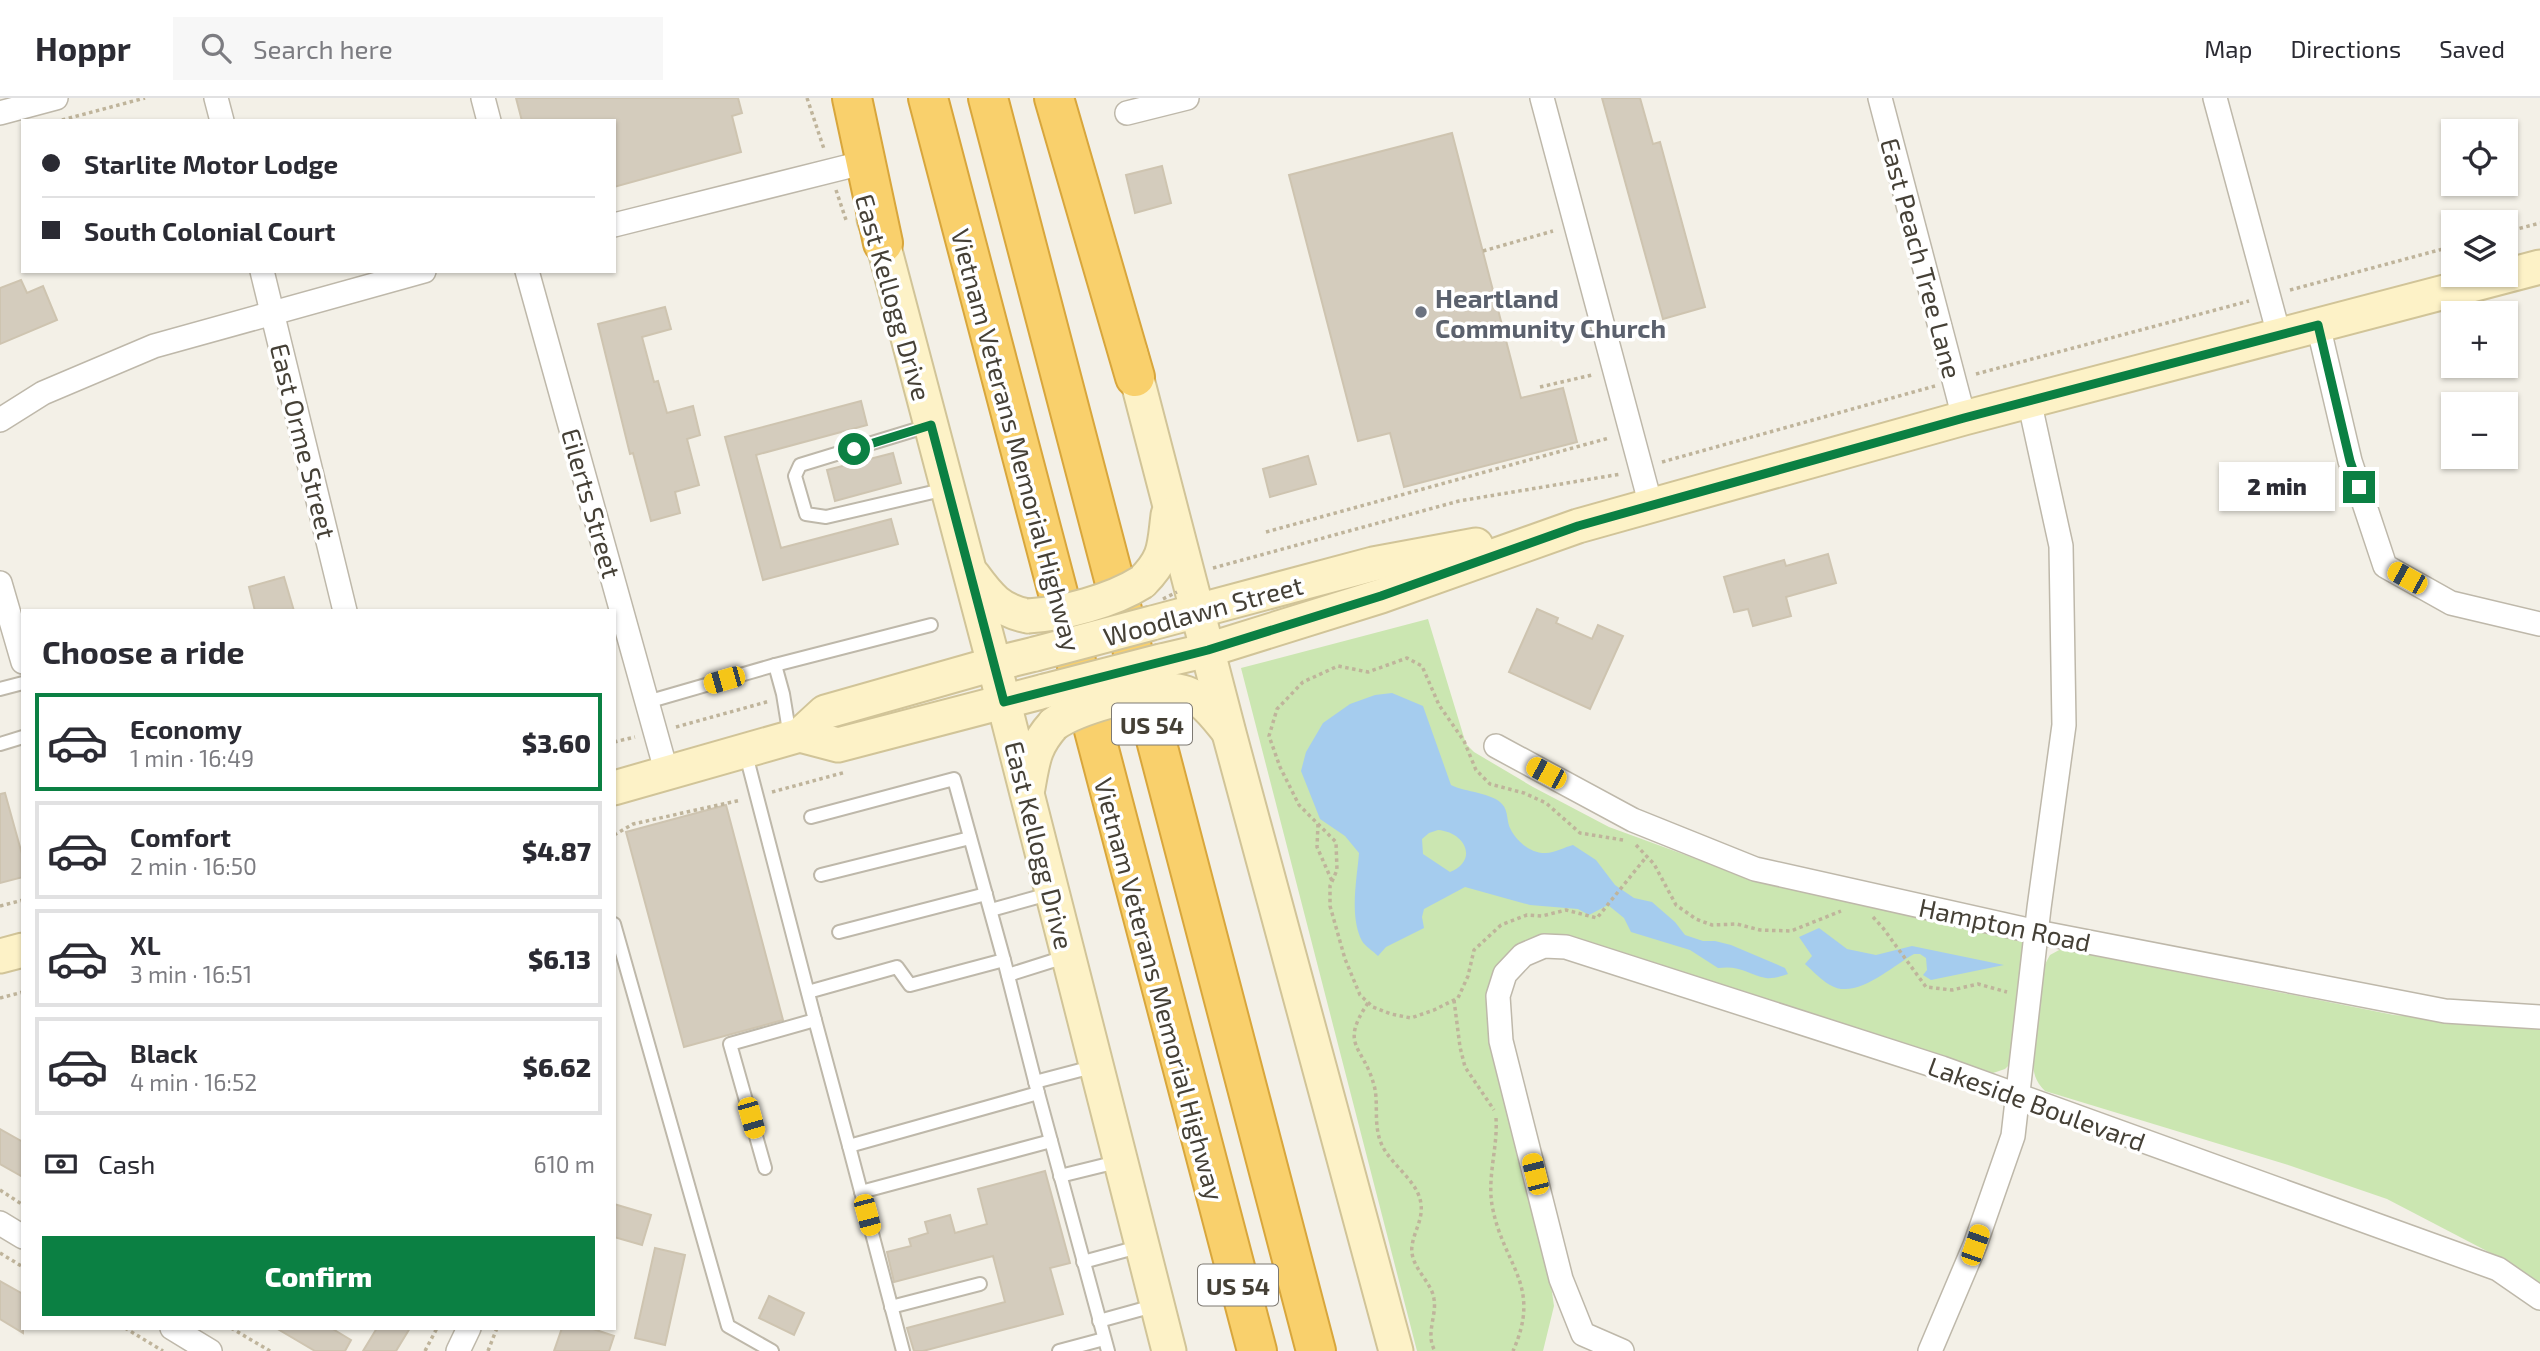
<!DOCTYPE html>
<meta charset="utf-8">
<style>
:root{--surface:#fff;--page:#f7f7f7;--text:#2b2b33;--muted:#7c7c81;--line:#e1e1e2;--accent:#0b8043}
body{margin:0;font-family:"Exo 2",sans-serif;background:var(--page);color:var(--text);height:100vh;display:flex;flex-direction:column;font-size:26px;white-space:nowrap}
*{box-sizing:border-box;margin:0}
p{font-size:23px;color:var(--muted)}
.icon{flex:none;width:38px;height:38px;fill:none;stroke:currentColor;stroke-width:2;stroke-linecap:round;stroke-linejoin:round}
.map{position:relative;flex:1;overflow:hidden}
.side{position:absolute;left:21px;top:511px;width:595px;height:721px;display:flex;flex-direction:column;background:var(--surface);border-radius:0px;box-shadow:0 2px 5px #0004}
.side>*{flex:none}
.guide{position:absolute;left:21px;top:21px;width:595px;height:154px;border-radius:0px;box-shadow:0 2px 5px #0004;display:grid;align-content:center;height:154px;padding:0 21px;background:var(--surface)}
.controls{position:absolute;left:2441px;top:21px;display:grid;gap:14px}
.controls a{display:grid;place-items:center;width:77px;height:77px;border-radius:0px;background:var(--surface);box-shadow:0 2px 5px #0004;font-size:35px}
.end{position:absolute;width:32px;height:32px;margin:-16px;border:9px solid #0b8043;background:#fff;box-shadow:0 0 0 4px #fff}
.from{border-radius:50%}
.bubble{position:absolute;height:49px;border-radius:0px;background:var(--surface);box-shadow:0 2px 5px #0004;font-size:23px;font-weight:800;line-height:49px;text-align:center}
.car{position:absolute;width:21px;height:42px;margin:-21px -10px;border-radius:9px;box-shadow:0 0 5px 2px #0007;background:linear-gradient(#f5c518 24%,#345 0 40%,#f5c518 0 76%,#345 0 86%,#f5c518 0)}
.guide b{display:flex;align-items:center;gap:24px;height:66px;font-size:26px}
.guide b+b{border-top:2px solid var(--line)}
.guide i{width:18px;height:18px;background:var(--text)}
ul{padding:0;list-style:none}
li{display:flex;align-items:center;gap:21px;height:98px;margin:0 14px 10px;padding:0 7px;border:4px solid var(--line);border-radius:0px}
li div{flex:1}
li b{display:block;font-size:26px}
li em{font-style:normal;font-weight:800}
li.active{border-color:var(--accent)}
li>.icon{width:63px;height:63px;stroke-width:1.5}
h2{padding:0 21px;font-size:32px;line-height:84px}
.pay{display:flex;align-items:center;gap:18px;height:77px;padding:0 21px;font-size:26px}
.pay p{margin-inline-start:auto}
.cta{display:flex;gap:14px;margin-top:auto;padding:14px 21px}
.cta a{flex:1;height:80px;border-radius:0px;background:var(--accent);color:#fff;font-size:28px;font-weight:800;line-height:80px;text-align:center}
header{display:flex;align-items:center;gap:42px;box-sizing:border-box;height:98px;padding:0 35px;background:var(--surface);border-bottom:2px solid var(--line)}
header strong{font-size:33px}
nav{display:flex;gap:38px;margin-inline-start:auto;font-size:24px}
.search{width:490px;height:63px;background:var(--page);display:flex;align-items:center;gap:18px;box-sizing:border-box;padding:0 24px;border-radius:0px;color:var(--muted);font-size:26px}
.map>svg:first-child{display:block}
.green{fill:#cbe6b1}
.water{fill:#a5ccee;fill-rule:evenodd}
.building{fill:#d4ccbd;stroke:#cec4b0;stroke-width:2}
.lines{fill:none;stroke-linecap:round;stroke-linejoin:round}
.lane-casing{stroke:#beb8aa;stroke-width:16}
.street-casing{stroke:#beb8aa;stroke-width:26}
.secondary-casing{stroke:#d1c498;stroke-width:37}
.highway-casing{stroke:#d8a63c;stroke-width:42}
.path{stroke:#bfb49b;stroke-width:3.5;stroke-dasharray:3.5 3.5;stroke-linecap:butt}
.lane{stroke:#fff;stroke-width:12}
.street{stroke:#fff;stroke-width:23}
.secondary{stroke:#fdf2c7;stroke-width:33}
.highway{stroke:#f9d06c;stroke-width:38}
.secondary-bridge-casing{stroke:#d1c498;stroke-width:37;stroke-linecap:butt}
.path-bridge{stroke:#bfb49b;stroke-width:3.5;stroke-dasharray:3.5 3.5;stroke-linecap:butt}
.secondary-bridge{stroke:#fdf2c7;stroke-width:33}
.route{stroke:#0b8043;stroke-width:9}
.worship-dot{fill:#6b7280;stroke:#fff;stroke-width:2.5}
.labels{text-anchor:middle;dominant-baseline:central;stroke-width:7;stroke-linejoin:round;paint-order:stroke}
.shield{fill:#fff;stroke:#7d7972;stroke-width:2}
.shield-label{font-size:24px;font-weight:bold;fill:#454036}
.street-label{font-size:26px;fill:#454036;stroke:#fff}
.worship-label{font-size:26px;font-weight:bold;fill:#5b616d;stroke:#fff;text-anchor:start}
</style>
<header>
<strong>Hoppr</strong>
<div class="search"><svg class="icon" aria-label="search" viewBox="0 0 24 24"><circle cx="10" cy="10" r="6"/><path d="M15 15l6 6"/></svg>Search here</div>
<nav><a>Map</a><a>Directions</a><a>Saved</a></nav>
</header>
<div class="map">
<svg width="2540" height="1253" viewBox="0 0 2540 1253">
<rect width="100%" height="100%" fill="#f3f0e7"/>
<g class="green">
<polygon points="1428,521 1466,646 1474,654 1533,689 1609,729 1702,763 1810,795 2013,836 2021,842 2026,855 2014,962 2005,971 1993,975 1572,840 1496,874 1487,895 1494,950 1550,1180 1554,1208 1543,1253 1417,1253 1241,570"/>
<path d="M2061 851 2394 917 2540 929V1186L2506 1163 2387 1101 2285 1066 2045 993C2035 983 2033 975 2033 960L2044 868 2050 857Z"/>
</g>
<g class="water">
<path d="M1392 595 1423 608 1451 687C1465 694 1493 695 1502 706 1509 713 1506 724 1511 732 1517 744 1532 756 1546 755 1554 755 1565 749 1573 747L1596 762 1615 787 1634 800 1652 804 1675 824 1685 837 1703 843H1715L1731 847 1785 870 1788 876C1782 878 1773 881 1766 880 1747 876 1741 867 1718 870L1690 852 1631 834 1624 820 1608 807 1589 817 1578 811 1530 807 1465 789 1424 811 1422 819 1424 830 1386 849 1378 858C1373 853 1365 848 1362 843 1349 818 1357 781 1359 755L1345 738 1320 721 1301 673 1306 654 1323 625 1350 606 1375 597ZM1438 732C1465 734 1479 762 1450 774L1423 756 1422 741 1429 735Z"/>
<path d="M1819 830 1847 851 1876 857 1912 848 2004 867 1931 882 1923 877 1927 872 1926 860 1920 856H1914C1892 868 1856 903 1830 887 1821 882 1813 873 1805 866L1812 858 1799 839Z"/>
</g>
<g class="building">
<polygon points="516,0 738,0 742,15 732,18 741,54 614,89 614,23 522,23"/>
<polygon points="1602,0 1640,0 1653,46 1660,44 1705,209 1663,221"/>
<polygon points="1452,35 1521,300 1563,290 1577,344 1404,389 1390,335 1358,343 1289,77"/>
<polygon points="1162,68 1171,105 1135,115 1126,77"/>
<polygon points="21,182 27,195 43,188 57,222 0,246 0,190"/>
<polygon points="665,209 671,231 642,239 654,284 658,283 667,315 693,308 700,337 687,341 699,387 675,394 680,415 651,423 633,355 630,356 598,226"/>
<polygon points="861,303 867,327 756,357 781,450 891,421 898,446 763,482 725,339"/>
<polygon points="893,355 901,385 835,403 827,372"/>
<polygon points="1308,358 1316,386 1270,399 1263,371"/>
<polygon points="1828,456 1836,485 1786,499 1791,518 1753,528 1748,511 1734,514 1724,479 1784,462 1786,468"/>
<polygon points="284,479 294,513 255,513 249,489"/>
<polygon points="1537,511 1558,520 1556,525 1592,541 1598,527 1623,538 1590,611 1509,574"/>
<polygon points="5,695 23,760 23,779 0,785 0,696"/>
<polygon points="726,707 783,922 684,949 626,734"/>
<polygon points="0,1031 23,1044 23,1079 0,1066"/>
<polygon points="1045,1073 1070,1165 1050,1170 1063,1216 923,1253 914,1253 907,1230 1005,1204 993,1158 894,1184 887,1154 911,1148 909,1141 928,1135 925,1124 950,1117 955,1135 987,1126 978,1091"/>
<polygon points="614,1106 651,1117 642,1147 614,1139"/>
<polygon points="655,1150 685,1157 665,1247 635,1240"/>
<polygon points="0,1183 23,1196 23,1235 0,1221"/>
<polygon points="769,1198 804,1215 794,1237 759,1220"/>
<polygon points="276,1230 331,1230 351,1242 345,1253 315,1253"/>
<polygon points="377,1230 410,1230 396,1253 363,1253"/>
<polygon points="562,1230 590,1230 614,1238 609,1253 554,1253"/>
</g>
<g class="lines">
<defs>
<g id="lane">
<polyline points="931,327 800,367 795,378 806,416 826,419 946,391"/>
<polyline points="0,591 23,585"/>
<polyline points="647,604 775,567"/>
<polyline points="790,639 783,596 775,567 931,527"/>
<polyline points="0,646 23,639"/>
<polyline points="745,653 815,922 730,946 765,1070"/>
<polyline points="821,777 970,740"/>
<polyline points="991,812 1052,795"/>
<polyline points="614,826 728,1228 772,1253"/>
<polyline points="839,834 986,796"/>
<polyline points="1008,877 1068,858"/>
<polyline points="808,894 897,869 910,887 1004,862 954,681 811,719"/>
<polyline points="815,922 849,1048 1038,995 1004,862"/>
<polyline points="1035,984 1096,968"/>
<polyline points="1038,995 1108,1253"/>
<polyline points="849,1048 903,1253"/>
<polyline points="1060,1078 1121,1063"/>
<polyline points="861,1094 1051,1043"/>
<polyline points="1083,1164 1142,1148"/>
<polyline points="891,1209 980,1186"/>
<polyline points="1099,1223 1157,1207"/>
<polyline points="1059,1253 1104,1241"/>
</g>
<g id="street">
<polyline points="216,0 222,23"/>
<polyline points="483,0 489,23"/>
<polyline points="1542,0 1651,408"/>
<polyline points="1880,0 1964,320"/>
<polyline points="2215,0 2279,237"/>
<polyline points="0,15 56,0"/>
<polyline points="1127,15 1187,0"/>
<polyline points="614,127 854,67"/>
<polyline points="262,173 345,513"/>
<polyline points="527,173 667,676"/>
<polyline points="2318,227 2350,363 2385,468 2451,505 2540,526"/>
<polyline points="0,322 43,295 154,248 424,173"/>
<polyline points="0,485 23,564"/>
<polyline points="1496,648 1633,722 1755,771 2037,834 2445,913 2540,919"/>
<polyline points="0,1125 23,1139"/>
<polyline points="172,1230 210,1253"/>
<polyline points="458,1253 469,1230"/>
<polyline points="1622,1253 1583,1236 1561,1181 1501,943 1498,898 1505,876 1523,857 1544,848 1566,849 1942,970 2498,1171 2540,1200"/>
<polyline points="1930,1253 1975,1147 2013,1038 2039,810 2064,627 2061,448 2029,302"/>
</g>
<g id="secondary">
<polyline points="874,121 883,145 994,566 1169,1253"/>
<polyline points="1130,254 1229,635 1396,1253"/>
<path d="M973 477C989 499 1000 513 1028 518"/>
<path d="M1142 484C1166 460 1164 449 1168 417"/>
<polyline points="1152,525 1373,466 1476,447"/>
<polyline points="1161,563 1208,552 1381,498 1578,428 1964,320 2540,169"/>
<path d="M1169 592C1198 593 1211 612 1228 633"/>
<polyline points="800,637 838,647 1045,593"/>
<polyline points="614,690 800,637 825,614 994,566 1035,556"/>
<path d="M1028 690C1033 662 1034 648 1054 626"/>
<polyline points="0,858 23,852"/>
</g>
<g id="highway">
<polyline points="852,0 883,145"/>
<polyline points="928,0 1257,1253"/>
<polyline points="988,0 1316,1253"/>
<polyline points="1054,0 1135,279"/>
</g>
</defs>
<use href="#lane" class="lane-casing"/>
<use href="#street" class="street-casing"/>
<use href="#secondary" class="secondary-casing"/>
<use href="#highway" class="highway-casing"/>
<g class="path">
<polyline points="807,0 824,51"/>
<polyline points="62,22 145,0"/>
<polyline points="836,92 846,122"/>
<polyline points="2506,134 2540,125"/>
<polyline points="1483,153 1553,133"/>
<polyline points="2290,192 2454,148"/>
<polyline points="1976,276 2249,203"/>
<polyline points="1540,289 1592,277"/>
<polyline points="1662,364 1935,288"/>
<polyline points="1266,434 1609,340"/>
<polyline points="1213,470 1459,403 1621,376"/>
<polyline points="676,629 770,603"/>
<polyline points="614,644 635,639"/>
<polyline points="772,694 846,674"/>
<polyline points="1318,726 1317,749 1332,783"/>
<polyline points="614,737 633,726 741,702"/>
<polyline points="1623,742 1580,735 1546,705 1524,695 1490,686 1476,672 1464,643 1439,607 1422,568 1407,560 1368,574 1338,568 1303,584 1277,611 1269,638 1280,669 1299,707 1336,744 1337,772 1330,788 1330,808 1345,861 1360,897 1373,909 1391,916 1411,920 1434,912 1458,900 1468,878 1474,852 1501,827 1527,817 1542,818 1566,812 1597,820 1647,758"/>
<polyline points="1636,747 1654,766 1676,807 1696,821 1712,827 1737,826 1760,832 1791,833 1841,813"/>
<polyline points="0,808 23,802"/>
<polyline points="1873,819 1883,830 1926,889 1952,892 1978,886 2007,894"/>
<polyline points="0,900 23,894"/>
<polyline points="1454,902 1460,949 1465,969 1494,1012"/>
<path d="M1368 905C1339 948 1363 947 1374 987 1379 1005 1373 1025 1381 1045 1390 1067 1418 1082 1421 1106 1423 1122 1414 1133 1412 1148 1409 1168 1432 1184 1434 1201 1437 1218 1425 1236 1435 1253"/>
<path d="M1496 1020C1498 1051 1486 1081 1493 1112 1505 1169 1542 1188 1513 1253"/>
<polyline points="0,1092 23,1107"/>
<polyline points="0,1155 23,1169"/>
<polyline points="125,1230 163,1253"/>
<polyline points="231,1230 270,1253"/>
<polyline points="425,1253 437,1230"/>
<polyline points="488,1253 497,1230"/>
</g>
<use href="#lane" class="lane"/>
<use href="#street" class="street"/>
<use href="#secondary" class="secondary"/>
<use href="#highway" class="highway"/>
<defs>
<g id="secondary-bridge">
<path d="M1028 518C1063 516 1112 503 1142 484"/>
<polyline points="1035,556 1152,525"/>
<polyline points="1045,593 1161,563"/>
<path d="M1054 626C1078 609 1140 593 1169 592"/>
</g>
</defs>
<use href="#secondary-bridge" class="secondary-bridge-casing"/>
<polyline class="path-bridge" points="1163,501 1177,494"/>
<use href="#secondary-bridge" class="secondary-bridge"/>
</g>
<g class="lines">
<polyline class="route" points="854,351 931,327 1004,604 1208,552 1381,498 1578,428 1964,320 2318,227 2350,363 2359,389"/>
</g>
<circle class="worship-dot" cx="1421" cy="214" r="7"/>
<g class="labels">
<g class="shield">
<rect x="1112" y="605.5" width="80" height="41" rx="5"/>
<rect x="1198" y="1166.5" width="80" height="41" rx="5"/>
</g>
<g class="shield-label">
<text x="1152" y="626">US 54</text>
<text x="1238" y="1187">US 54</text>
</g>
<g class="street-label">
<text transform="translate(1922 160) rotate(75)">East Peach Tree Lane</text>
<text transform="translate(894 199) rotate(74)">East Kellogg Drive</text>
<text transform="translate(1017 342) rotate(75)">Vietnam Veterans Memorial Highway</text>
<text transform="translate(304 343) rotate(76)">East Orme Street</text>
<text transform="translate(592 405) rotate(74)">Eilerts Street</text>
<text transform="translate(1203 512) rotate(-15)">Woodlawn Street</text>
<text transform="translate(1040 747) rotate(76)">East Kellogg Drive</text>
<text transform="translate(2005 826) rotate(12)">Hampton Road</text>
<text transform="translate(1160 891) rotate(75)">Vietnam Veterans Memorial Highway</text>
<text transform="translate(2037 1005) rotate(20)">Lakeside Boulevard</text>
</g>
<g class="worship-label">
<text x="1435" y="199">Heartland<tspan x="1435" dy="30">Community Church</tspan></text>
</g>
</g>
</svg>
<div class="controls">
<a><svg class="icon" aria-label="locate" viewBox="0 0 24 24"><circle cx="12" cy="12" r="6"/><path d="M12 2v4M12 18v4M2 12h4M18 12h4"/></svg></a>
<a><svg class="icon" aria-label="layers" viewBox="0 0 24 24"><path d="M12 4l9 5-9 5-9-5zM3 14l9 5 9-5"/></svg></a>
<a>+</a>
<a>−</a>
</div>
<i class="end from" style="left:854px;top:351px"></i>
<i class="end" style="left:2359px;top:389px"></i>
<div class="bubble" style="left:2219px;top:364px;width:116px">2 min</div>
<i class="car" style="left:2407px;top:480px;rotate:299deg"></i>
<i class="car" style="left:724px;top:582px;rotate:254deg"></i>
<i class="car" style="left:1546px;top:675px;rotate:298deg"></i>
<i class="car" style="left:751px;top:1020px;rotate:164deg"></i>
<i class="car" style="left:1535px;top:1076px;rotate:346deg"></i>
<i class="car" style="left:867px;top:1117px;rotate:165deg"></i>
<i class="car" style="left:1975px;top:1147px;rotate:19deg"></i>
<div class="guide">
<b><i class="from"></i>Starlite Motor Lodge</b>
<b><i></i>South Colonial Court</b>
</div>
<section class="side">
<h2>Choose a ride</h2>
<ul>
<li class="active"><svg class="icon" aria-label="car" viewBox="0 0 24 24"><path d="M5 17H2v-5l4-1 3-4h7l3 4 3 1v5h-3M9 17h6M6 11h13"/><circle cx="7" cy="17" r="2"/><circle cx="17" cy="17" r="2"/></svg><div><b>Economy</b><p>1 min · 16:49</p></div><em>$3.60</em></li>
<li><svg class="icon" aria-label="car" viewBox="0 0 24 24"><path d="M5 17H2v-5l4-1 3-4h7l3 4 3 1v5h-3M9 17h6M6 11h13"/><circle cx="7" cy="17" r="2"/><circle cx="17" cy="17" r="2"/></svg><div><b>Comfort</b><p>2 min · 16:50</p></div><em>$4.87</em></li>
<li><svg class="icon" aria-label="car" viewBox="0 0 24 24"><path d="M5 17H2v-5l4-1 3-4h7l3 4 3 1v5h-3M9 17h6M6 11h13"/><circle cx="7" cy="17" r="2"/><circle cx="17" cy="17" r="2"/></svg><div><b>XL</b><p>3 min · 16:51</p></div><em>$6.13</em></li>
<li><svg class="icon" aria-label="car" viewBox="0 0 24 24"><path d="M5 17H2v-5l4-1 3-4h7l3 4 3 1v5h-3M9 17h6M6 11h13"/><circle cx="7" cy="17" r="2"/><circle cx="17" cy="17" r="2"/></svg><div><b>Black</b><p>4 min · 16:52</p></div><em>$6.62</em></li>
</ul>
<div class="pay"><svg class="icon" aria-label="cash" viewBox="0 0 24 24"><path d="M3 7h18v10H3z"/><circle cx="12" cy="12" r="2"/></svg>Cash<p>610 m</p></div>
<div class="cta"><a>Confirm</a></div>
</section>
</div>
